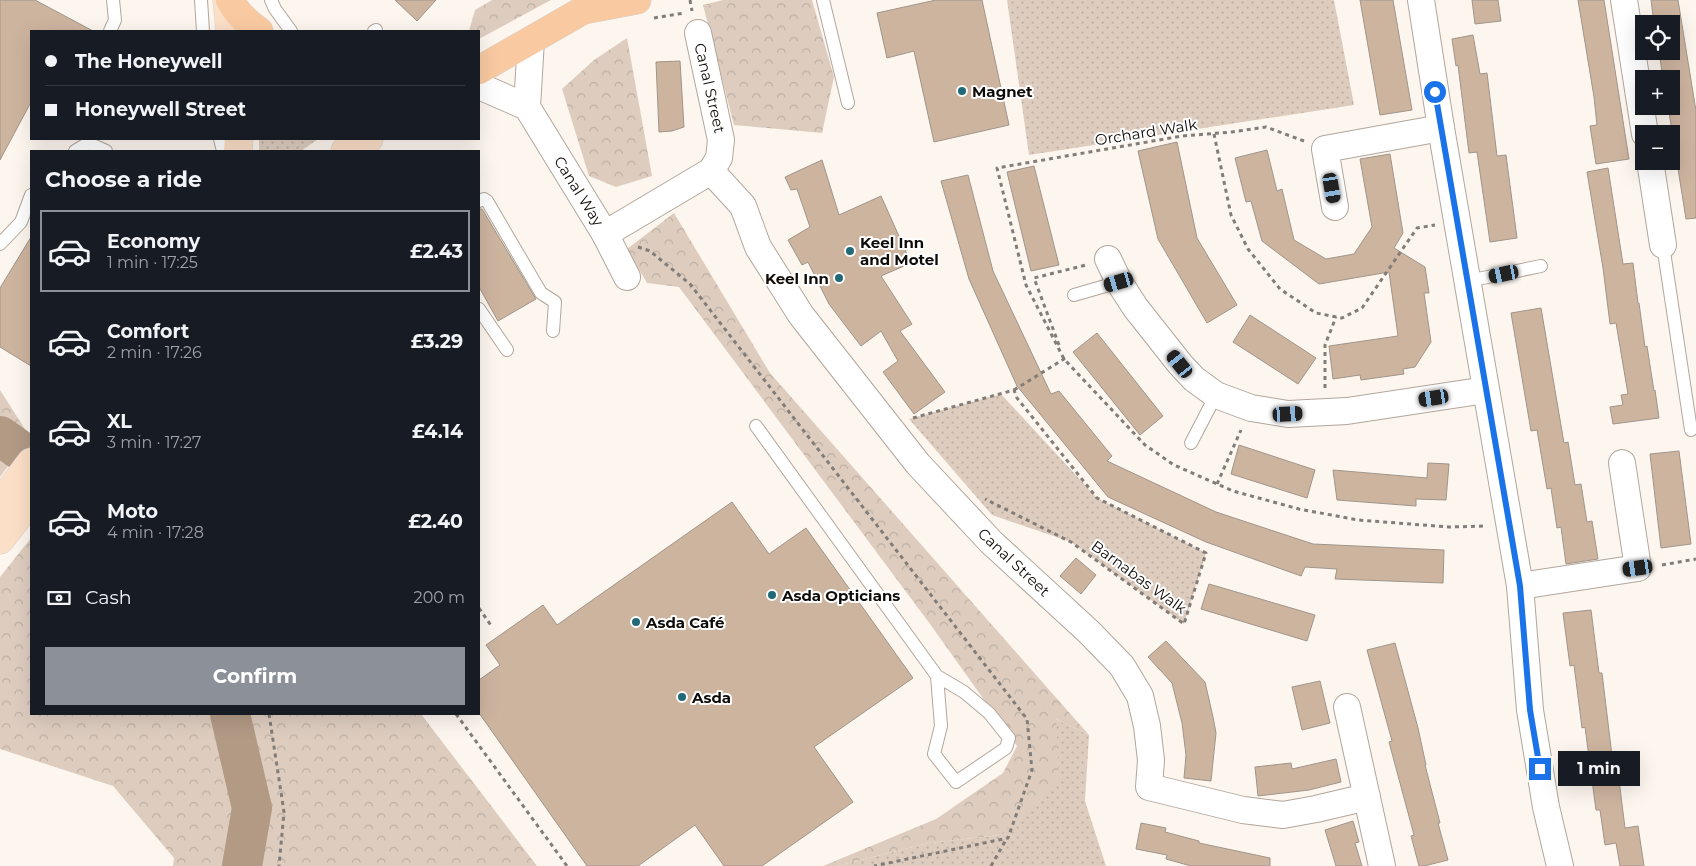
<!DOCTYPE html>
<meta charset="utf-8">
<style>
:root{--surface:#171b24;--page:#242831;--text:#f1f3f6;--muted:#9ea1a6;--line:#363941;--accent:#8c9099}
body{margin:0;font-family:Montserrat,sans-serif;background:var(--page);color:var(--text);height:100vh;display:flex;flex-direction:column;font-size:19px;white-space:nowrap}
*{box-sizing:border-box;margin:0}
p{font-size:16px;color:var(--muted)}
.icon{flex:none;width:28px;height:28px;fill:none;stroke:currentColor;stroke-width:2;stroke-linecap:round;stroke-linejoin:round}
.map{position:relative;flex:1;overflow:hidden}
.drawer{position:absolute;left:30px;top:150px;width:450px;height:565px;display:flex;flex-direction:column;background:var(--surface);border-radius:0px;box-shadow:0 5px 20px #0002}
.drawer>*{flex:none}
.guide{position:absolute;left:30px;top:30px;width:450px;height:110px;border-radius:0px;box-shadow:0 5px 20px #0002;display:grid;align-content:center;height:110px;padding:0 15px;background:var(--surface)}
.tools{position:absolute;left:1635px;top:15px;display:grid;gap:10px}
.tools a{display:grid;place-items:center;width:45px;height:45px;border-radius:0px;background:var(--surface);box-shadow:0 5px 20px #0002;font-size:25px}
.end{position:absolute;width:22px;height:22px;margin:-11px;border:6px solid #1a73e8;background:#fff;box-shadow:0 0 0 2px #fff}
.from{border-radius:50%}
.bubble{position:absolute;height:35px;border-radius:0px;background:var(--surface);box-shadow:0 5px 20px #0002;font-size:16px;font-weight:700;line-height:35px;text-align:center}
.car{position:absolute;width:15px;height:30px;margin:-15px -8px;border-radius:6px;box-shadow:0 0 4px 1px #0007;background:linear-gradient(#222 24%,#8ab4d8 0 40%,#222 0 76%,#8ab4d8 0 86%,#222 0)}
.guide b{display:flex;align-items:center;gap:18px;height:48px;font-size:19px}
.guide b+b{border-top:1px solid var(--line)}
.guide i{width:12px;height:12px;background:var(--text)}
ul{padding:0;list-style:none}
li{display:flex;align-items:center;gap:15px;height:82px;margin:0 10px 8px;padding:0 5px;border:2px solid transparent;border-radius:0px}
li div{flex:1}
li b{display:block;font-size:19px}
li em{font-style:normal;font-weight:700}
li.on{border-color:var(--accent)}
li>.icon{width:45px;height:45px;stroke-width:1.5}
h2{padding:0 15px;font-size:22px;line-height:60px}
.pay{display:flex;align-items:center;gap:12px;height:55px;padding:0 15px;font-size:19px}
.pay p{margin-inline-start:auto}
.button{display:flex;gap:10px;margin-top:auto;padding:10px 15px}
.button a{flex:1;height:58px;border-radius:0px;background:var(--accent);color:#fff;font-size:20px;font-weight:700;line-height:58px;text-align:center}
.map>svg:first-child{display:block}
.green{fill:url(#green-dots)}
.forest{fill:url(#forest-crowns)}
.lines{fill:none;stroke-linecap:round;stroke-linejoin:round}
.river{stroke:#b29a85;stroke-width:40}
.building{fill:#cdb49f;stroke:#a0958b}
.lane-casing{stroke:#b2a69c;stroke-width:14}
.street-casing{stroke:#b2a69c;stroke-width:28}
.primary-casing{stroke:#d4d3d3;stroke-width:29}
.highway-casing{stroke:#d4d3d3;stroke-width:29}
.path{stroke:#827d78;stroke-width:3;stroke-dasharray:4 4;stroke-linecap:butt}
.lane{stroke:#fff;stroke-width:12}
.street{stroke:#fff;stroke-width:26}
.primary{stroke:#fbdfc7;stroke-width:28}
.highway{stroke:#f9caa1;stroke-width:28}
.route{stroke:#1a73e8;stroke-width:6}
.poi-dot{fill:#216976;stroke:#fff;stroke-width:2}
.labels{text-anchor:middle;dominant-baseline:central;stroke-width:4;stroke-linejoin:round;paint-order:stroke}
.street-label{font-size:15px;fill:#0f0b08;stroke:#fff}
.poi-label{font-size:15px;font-weight:bold;fill:#0f0b08;stroke:#fff;text-anchor:start}
</style>
<div class="map">
<svg width="1696" height="866" viewBox="0 0 1696 866">
<defs>
<pattern id="green-dots" width="8" height="8" patternUnits="userSpaceOnUse" patternTransform="scale(1.25)"><rect width="8" height="8" fill="#decdbf"/><path d="M2 2h.1M6 6h.1" fill="none" stroke="#bdafa3" stroke-width="1.8" stroke-linecap="round"/></pattern>
<pattern id="forest-crowns" width="20" height="18" patternUnits="userSpaceOnUse" patternTransform="scale(1.25)"><rect width="20" height="18" fill="#decdbf"/><path d="M2 6a3 3 0 1 1 6 0M12 15a3 3 0 1 1 6 0" fill="none" stroke="#bdafa3"/></pattern>
</defs>
<rect width="100%" height="100%" fill="#fdf6ef"/>
<g class="green">
<polygon points="1007,0 1334,0 1354,105 1029,155"/>
<polygon points="259,139 318,139 301,151 259,151"/>
<polygon points="1001,394 1097,498 1206,553 1184,624 1071,542 992,515 909,419"/>
<polygon points="1056,719 1089,735 1085,801 1106,866 837,866 929,843 1000,835"/>
</g>
<g class="forest">
<polygon points="492,0 551,0 479,39 479,31 469,31 475,10"/>
<polygon points="723,0 812,0 834,77 822,133 734,125 703,5"/>
<polygon points="627,38 652,176 616,187 589,176 562,89 594,60"/>
<polygon points="674,213 770,373 1089,735 1056,719 1059,782 1000,835 929,843 837,866 823,866 936,819 1003,773 1017,746 930,624 679,287 647,283 627,249"/>
<polygon points="0,390 30,437 0,477"/>
<polygon points="31,538 31,714 421,714 537,866 173,866 174,858 113,786 0,749 0,577"/>
</g>
<g class="lines">
<g class="river">
<polyline points="0,436 31,458"/>
<polyline points="230,714 252,808 242,866"/>
</g>
</g>
<g class="building">
<polygon points="0,0 35,0 93,31 31,31 31,102 0,160"/>
<polygon points="395,0 436,0 417,21"/>
<polygon points="936,0 982,0 1009,125 934,142 914,51 887,58 877,13"/>
<polygon points="1360,0 1393,0 1412,110 1380,115"/>
<polygon points="1472,0 1498,0 1501,21 1475,24"/>
<polygon points="1578,0 1604,0 1629,159 1596,164 1590,126 1597,125 1594,97"/>
<polygon points="1651,0 1678,0 1696,111 1696,218 1686,219 1668,106 1671,106 1671,79 1663,79 1659,51 1671,51 1671,24 1654,24"/>
<polygon points="1473,35 1480,74 1487,73 1497,156 1506,155 1517,238 1490,242 1477,152 1469,153 1458,65 1456,66 1452,39"/>
<polygon points="680,61 684,127 672,131 659,132 656,62"/>
<polygon points="1177,142 1197,238 1237,305 1207,323 1158,239 1138,151"/>
<polygon points="1267,150 1277,191 1282,189 1294,240 1326,259 1354,254 1372,227 1360,159 1390,154 1403,233 1394,248 1425,267 1429,293 1424,293 1431,342 1415,367 1403,369 1404,374 1361,380 1360,375 1333,379 1329,346 1398,336 1389,272 1319,284 1262,241 1251,201 1246,202 1235,158"/>
<polygon points="822,160 839,215 881,196 911,263 881,276 912,324 900,331 945,392 914,414 883,372 898,361 881,331 861,346 829,304 808,262 802,265 788,240 810,227 797,189 791,190 785,177"/>
<polygon points="1034,166 1059,265 1031,271 1007,172"/>
<polygon points="1608,168 1623,264 1633,263 1638,303 1639,303 1645,347 1647,346 1654,391 1655,390 1659,418 1613,424 1610,407 1623,405 1621,395 1628,394 1616,323 1610,324 1603,268 1587,172"/>
<polygon points="968,175 993,271 1051,394 1059,391 1112,456 1107,461 1216,512 1313,544 1444,550 1443,583 1335,579 1337,569 1305,567 1301,576 1206,542 1108,497 1017,386 969,279 941,181"/>
<polygon points="479,209 482,209 536,299 498,321 479,287"/>
<polygon points="31,237 31,366 0,347 0,288"/>
<polygon points="1541,308 1564,443 1568,442 1575,485 1581,484 1587,522 1592,521 1598,559 1566,564 1561,527 1557,528 1551,488 1547,489 1537,430 1531,431 1511,313"/>
<polygon points="1250,315 1316,358 1298,384 1233,342"/>
<polygon points="1097,333 1163,416 1140,435 1073,352"/>
<polygon points="1239,445 1315,470 1307,498 1231,474"/>
<polygon points="1679,451 1691,544 1661,548 1650,454"/>
<polygon points="1428,463 1449,464 1446,500 1416,499 1416,506 1337,500 1333,470 1427,478"/>
<polygon points="732,502 769,554 806,528 913,678 814,747 853,802 762,866 724,866 695,825 638,866 587,866 479,713 479,680 500,665 486,645 543,605 557,625"/>
<polygon points="1076,558 1096,575 1081,594 1060,576"/>
<polygon points="1209,584 1315,615 1307,641 1201,609"/>
<polygon points="1591,610 1599,673 1602,673 1612,756 1616,756 1625,828 1638,826 1644,866 1620,866 1616,843 1605,845 1600,810 1596,810 1585,727 1582,728 1574,665 1570,666 1563,613"/>
<polygon points="1166,641 1205,682 1213,717 1216,733 1211,781 1184,778 1186,755 1182,723 1172,683 1148,657"/>
<polygon points="1395,643 1418,728 1426,765 1425,765 1440,823 1438,823 1448,860 1424,866 1419,866 1411,836 1414,835 1389,742 1392,741 1367,650"/>
<polygon points="1320,681 1330,723 1302,730 1292,687"/>
<polygon points="1336,759 1341,782 1309,790 1258,796 1255,767 1291,763 1292,769"/>
<polygon points="1353,821 1359,842 1355,843 1362,866 1336,866 1325,830"/>
<polygon points="1141,823 1166,828 1165,832 1199,841 1199,843 1270,858 1270,866 1191,866 1166,859 1167,855 1136,849"/>
</g>
<g class="lines">
<defs>
<g id="lane">
<polyline points="201,0 203,31"/>
<polyline points="271,0 275,9 291,31"/>
<polyline points="823,0 848,103"/>
<polyline points="110,31 115,20 113,0"/>
<polyline points="374,31 376,30"/>
<polyline points="220,139 223,151"/>
<polyline points="75,151 88,143 106,151"/>
<polyline points="479,201 484,199 487,201 541,293 555,302 553,331"/>
<polyline points="0,244 21,222 31,195"/>
<polyline points="1663,245 1691,430"/>
<polyline points="1468,281 1541,266"/>
<polyline points="1074,295 1119,282"/>
<polyline points="479,309 507,350"/>
<polyline points="756,426 937,676 964,692 989,713 1009,738 1006,748 956,782 934,754 941,726 937,676"/>
<polyline points="1191,443 1216,395"/>
</g>
<g id="street">
<polyline points="1421,0 1441,128 1520,586 1530,710 1546,807 1560,866"/>
<polyline points="1624,0 1645,134"/>
<polyline points="531,40 527,107 605,234 627,277"/>
<polyline points="479,86 527,107"/>
<polyline points="1650,161 1663,245"/>
<polyline points="711,171 743,206 758,247 801,315 918,464 991,542 1089,632 1122,666 1140,696 1147,726 1151,760 1149,787 1243,810 1283,815 1316,809 1367,797"/>
<polyline points="1335,207 1325,149 1441,128"/>
<polyline points="605,234 711,171 719,158 721,140 698,33"/>
<polyline points="1108,259 1119,282 1135,307 1180,364 1194,379 1216,395 1251,408 1288,414 1347,411 1486,390"/>
<polyline points="1520,586 1638,568 1622,463"/>
<polyline points="1347,707 1382,866"/>
</g>
<g id="primary">
<polyline points="227,0 230,31"/>
<polyline points="238,151 239,139"/>
<polyline points="345,151 369,139"/>
<polyline points="0,503 31,462"/>
<polyline points="0,540 31,501"/>
</g>
<g id="highway">
<path d="M230 0C237 14 247 22 259 31"/>
<polyline points="584,10 637,0"/>
<polyline points="479,70 601,0"/>
</g>
</defs>
<use href="#lane" class="lane-casing"/>
<use href="#street" class="street-casing"/>
<use href="#primary" class="primary-casing"/>
<use href="#highway" class="highway-casing"/>
<g class="path">
<polyline points="690,0 692,11"/>
<polyline points="654,18 684,13"/>
<polyline points="1214,134 1231,215 1248,249 1280,289 1316,313 1342,318 1362,308 1417,228 1435,225"/>
<polyline points="1304,141 1266,127 1232,132 1182,136 997,168 1026,285 1064,359 1145,445 1174,465 1233,491 1299,509 1358,520 1449,527 1487,526"/>
<polyline points="638,247 650,251 690,284 1027,719 1032,770 1008,838 874,866"/>
<polyline points="1059,345 1034,278 1086,265"/>
<polyline points="1325,388 1325,345 1336,317"/>
<polyline points="1014,390 1064,359 1063,358"/>
<polyline points="913,418 1014,390 1017,398 1097,498 1206,553 1184,624 1071,542 985,499"/>
<polyline points="1217,484 1241,430"/>
<polyline points="1662,565 1696,559"/>
<polyline points="479,608 492,627"/>
<polyline points="269,714 284,812 279,866"/>
<polyline points="456,714 567,866"/>
<polyline points="991,866 1007,838"/>
</g>
<use href="#lane" class="lane"/>
<use href="#street" class="street"/>
<use href="#primary" class="primary"/>
<use href="#highway" class="highway"/>
</g>
<g class="lines">
<polyline class="route" points="1435,92 1520,586 1530,710 1540,769"/>
</g>
<g class="poi-dot">
<circle cx="962" cy="91" r="5"/>
<circle cx="850" cy="251" r="5"/>
<circle cx="839" cy="278" r="5"/>
<circle cx="772" cy="595" r="5"/>
<circle cx="636" cy="622" r="5"/>
<circle cx="682" cy="697" r="5"/>
</g>
<g class="labels">
<g class="street-label">
<text transform="translate(710 88) rotate(77)">Canal Street</text>
<text transform="translate(1146 132) rotate(-9)">Orchard Walk</text>
<text transform="translate(579 191) rotate(58)">Canal Way</text>
<text transform="translate(1014 562) rotate(43)">Canal Street</text>
<text transform="translate(1139 577) rotate(36)">Barnabas Walk</text>
</g>
<g class="poi-label">
<text x="972" y="91">Magnet</text>
<text x="860" y="242">Keel Inn<tspan x="860" dy="17">and Motel</tspan></text>
<text x="829" y="278" text-anchor="end">Keel Inn</text>
<text x="782" y="595">Asda Opticians</text>
<text x="646" y="622">Asda Café</text>
<text x="692" y="697">Asda</text>
</g>
</g>
</svg>
<div class="tools">
<a><svg class="icon" aria-label="locate" viewBox="0 0 24 24"><circle cx="12" cy="12" r="6"/><path d="M12 2v4M12 18v4M2 12h4M18 12h4"/></svg></a>
<a>+</a>
<a>−</a>
</div>
<i class="end from" style="left:1435px;top:92px"></i>
<i class="end" style="left:1540px;top:769px"></i>
<div class="bubble" style="left:1558px;top:751px;width:82px">1 min</div>
<i class="car" style="left:1332px;top:188px;rotate:170deg"></i>
<i class="car" style="left:1504px;top:274px;rotate:258deg"></i>
<i class="car" style="left:1119px;top:282px;rotate:254deg"></i>
<i class="car" style="left:1180px;top:364px;rotate:321deg"></i>
<i class="car" style="left:1434px;top:398px;rotate:261deg"></i>
<i class="car" style="left:1288px;top:414px;rotate:87deg"></i>
<i class="car" style="left:1638px;top:568px;rotate:262deg"></i>
<div class="guide">
<b><i class="from"></i>The Honeywell</b>
<b><i></i>Honeywell Street</b>
</div>
<section class="drawer">
<h2>Choose a ride</h2>
<ul>
<li class="on"><svg class="icon" aria-label="car" viewBox="0 0 24 24"><path d="M5 17H2v-5l4-1 3-4h7l3 4 3 1v5h-3M9 17h6M6 11h13"/><circle cx="7" cy="17" r="2"/><circle cx="17" cy="17" r="2"/></svg><div><b>Economy</b><p>1 min · 17:25</p></div><em>£2.43</em></li>
<li><svg class="icon" aria-label="car" viewBox="0 0 24 24"><path d="M5 17H2v-5l4-1 3-4h7l3 4 3 1v5h-3M9 17h6M6 11h13"/><circle cx="7" cy="17" r="2"/><circle cx="17" cy="17" r="2"/></svg><div><b>Comfort</b><p>2 min · 17:26</p></div><em>£3.29</em></li>
<li><svg class="icon" aria-label="car" viewBox="0 0 24 24"><path d="M5 17H2v-5l4-1 3-4h7l3 4 3 1v5h-3M9 17h6M6 11h13"/><circle cx="7" cy="17" r="2"/><circle cx="17" cy="17" r="2"/></svg><div><b>XL</b><p>3 min · 17:27</p></div><em>£4.14</em></li>
<li><svg class="icon" aria-label="car" viewBox="0 0 24 24"><path d="M5 17H2v-5l4-1 3-4h7l3 4 3 1v5h-3M9 17h6M6 11h13"/><circle cx="7" cy="17" r="2"/><circle cx="17" cy="17" r="2"/></svg><div><b>Moto</b><p>4 min · 17:28</p></div><em>£2.40</em></li>
</ul>
<div class="pay"><svg class="icon" aria-label="cash" viewBox="0 0 24 24"><path d="M3 7h18v10H3z"/><circle cx="12" cy="12" r="2"/></svg>Cash<p>200 m</p></div>
<div class="button"><a>Confirm</a></div>
</section>
</div>
